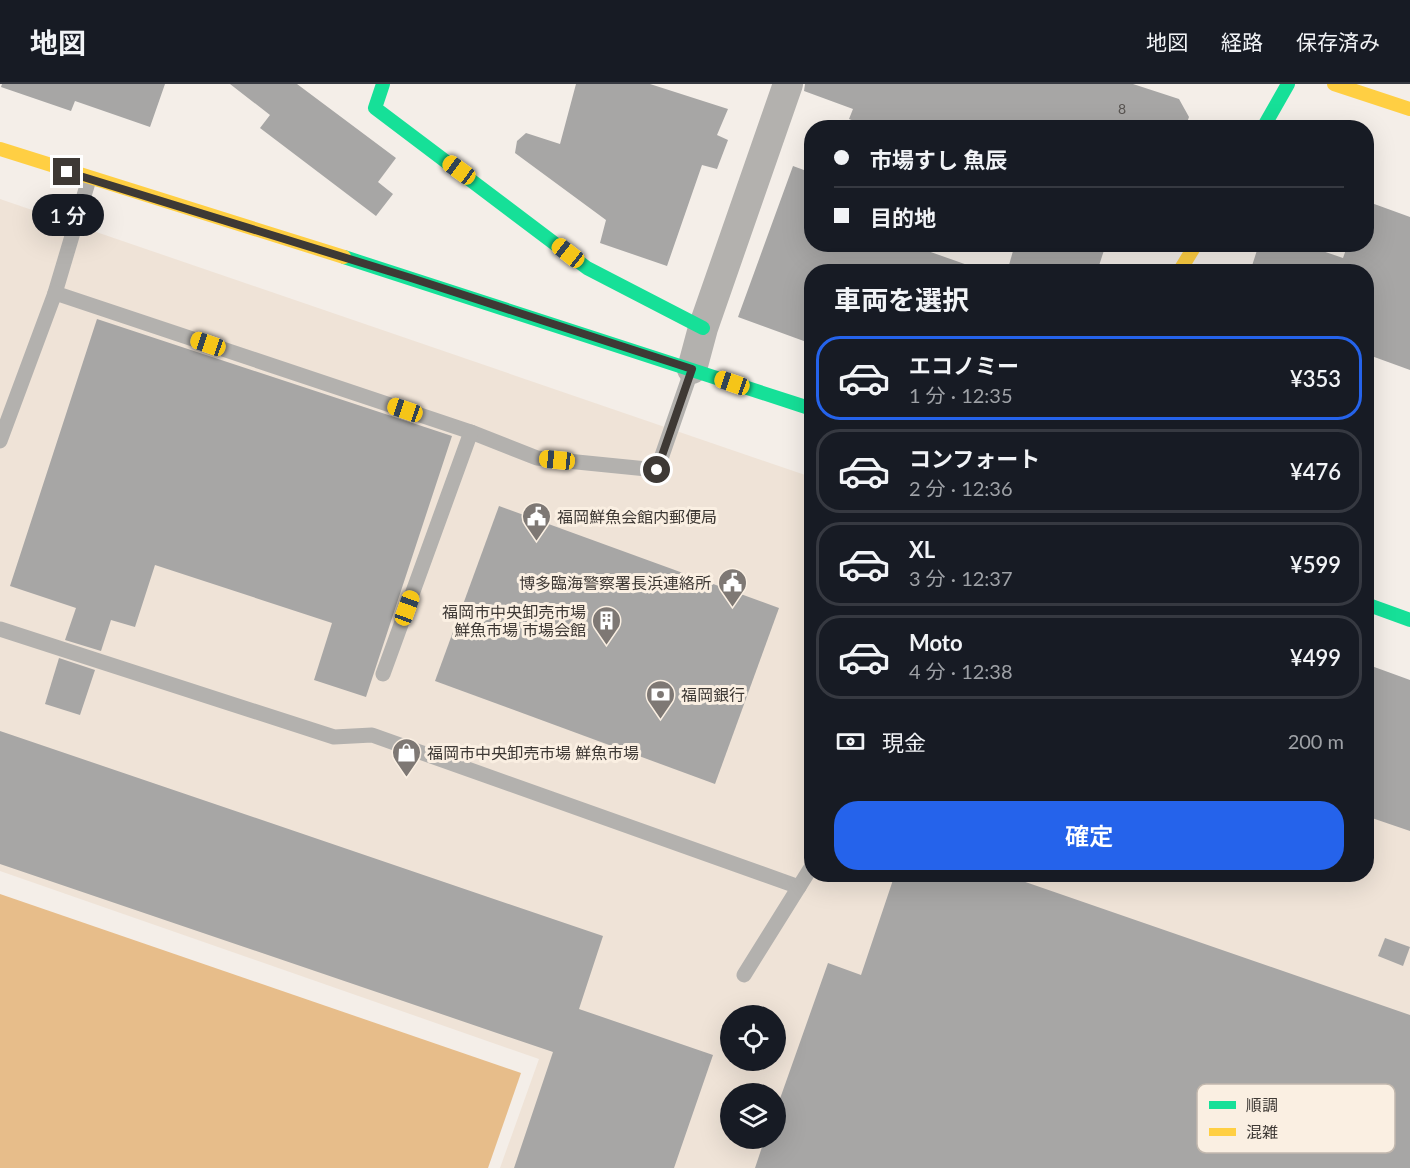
<!DOCTYPE html>
<html lang="ja">
<meta charset="utf-8">
<style>
:root{--surface:#171b24;--page:#242831;--text:#f1f3f6;--muted:#9ea1a6;--line:#363941;--accent:#2563eb}
body{margin:0;font-family:Lato,"Noto Sans JP",sans-serif;background:var(--page);color:var(--text);height:100vh;display:flex;flex-direction:column;font-size:22px;white-space:nowrap}
*{box-sizing:border-box;margin:0}
p{font-size:20px;color:var(--muted)}
.icon{flex:none;width:33px;height:33px;fill:none;stroke:currentColor;stroke-width:2;stroke-linecap:round;stroke-linejoin:round}
.map{position:relative;flex:1;overflow:hidden}
.side{position:absolute;left:804px;top:180px;width:570px;height:618px;display:flex;flex-direction:column;background:var(--surface);border-radius:24px;box-shadow:0 6px 24px #0002}
.side>*{flex:none}
.hud{position:absolute;left:804px;top:36px;width:570px;height:132px;border-radius:24px;box-shadow:0 6px 24px #0002;display:grid;align-content:center;height:132px;padding:0 30px;background:var(--surface)}
.tools{position:absolute;left:720px;top:921px;display:grid;gap:12px}
.tools a{display:grid;place-items:center;width:66px;height:66px;border-radius:50%;background:var(--surface);box-shadow:0 6px 24px #0002;font-size:30px}
.end{position:absolute;width:27px;height:27px;margin:-14px;border:8px solid #3e3935;background:#fff;box-shadow:0 0 0 3px #fff}
.from{border-radius:50%}
.bubble{position:absolute;height:42px;border-radius:21px;background:var(--surface);box-shadow:0 6px 24px #0002;font-size:20px;font-weight:600;line-height:42px;text-align:center}
.car{position:absolute;width:18px;height:36px;margin:-18px -9px;border-radius:8px;box-shadow:0 0 4px 2px #0007;background:linear-gradient(#f5c518 24%,#345 0 40%,#f5c518 0 76%,#345 0 86%,#f5c518 0)}
.hud b{display:flex;align-items:center;gap:21px;height:57px;font-size:22px}
.hud b+b{border-top:2px solid var(--line)}
.hud i{width:15px;height:15px;background:var(--text)}
ul{padding:0;list-style:none}
li{display:flex;align-items:center;gap:18px;height:84px;margin:0 12px 9px;padding:0 18px;border:3px solid var(--line);border-radius:24px}
li div{flex:1}
li b{display:block;font-size:22px}
li em{font-style:normal;font-weight:600}
li.active{border-color:var(--accent)}
li>.icon{width:54px;height:54px;stroke-width:1.5}
h2{padding:0 30px;font-size:27px;line-height:72px}
.pay{display:flex;align-items:center;gap:15px;height:66px;padding:0 30px;font-size:22px}
.pay p{margin-inline-start:auto}
.cta{display:flex;gap:12px;margin-top:auto;padding:12px 30px}
.cta a{flex:1;height:69px;border-radius:24px;background:var(--accent);color:#fff;font-size:24px;font-weight:600;line-height:69px;text-align:center}
header{display:flex;align-items:center;gap:36px;box-sizing:border-box;height:84px;padding:0 30px;background:var(--surface);border-bottom:2px solid var(--line)}
header strong{font-size:28px}
nav{display:flex;gap:33px;margin-inline-start:auto;font-size:21px}
.map>svg:first-child{display:block}
.built{fill:#efe3d7;fill-rule:evenodd}
.water{fill:#e7bd8a}
.building{fill:#a7a6a5}
.lines{fill:none;stroke-linecap:round;stroke-linejoin:round}
.lane{stroke:#b3b1ae;stroke-width:15}
.street{stroke:#b3b1ae;stroke-width:30}
.fast{stroke:#16e098;stroke-width:14}
.slow{stroke:#ffcf43;stroke-width:14}
.route{stroke:#3e3935;stroke-width:8}
.labels{text-anchor:middle;dominant-baseline:central;stroke-width:6;stroke-linejoin:round;paint-order:stroke}
.number-label{font-size:14px;fill:#585451}
.poi-label{font-size:16px;fill:#3e3935;stroke:#faefe2;text-anchor:start}
.key{fill:#faefe2;stroke:#c2b8ae;stroke-width:1.5}
.key-label{font-size:16px;fill:#3e3935}
</style>
<header>
<strong>地図</strong>
<nav><a>地図</a><a>経路</a><a>保存済み</a></nav>
</header>
<div class="map">
<svg width="1410" height="1084" viewBox="0 0 1410 1084">
<rect width="100%" height="100%" fill="#f4eee8"/>
<path class="built" d="M0 115 811 393 812 790H1366L1367 584 1410 599V1084H500L539 975 0 787ZM730 932H776V976H730ZM730 1010H776V1054H730Z"/>
<polygon class="water" points="0,810 521,989 488,1084 0,1084"/>
<g class="building">
<polygon points="2,0 165,0 150,43 75,17 71,27 1,3"/>
<polygon points="230,0 297,0 396,74 378,98 393,110 376,132 260,44 270,31"/>
<polygon points="576,0 650,0 728,25 717,51 728,56 717,85 702,81 667,182 600,159 606,136 515,69 517,57 526,49 560,60"/>
<polygon points="805,0 1133,0 1179,15 1189,33 1185,44 872,44 849,35 853,25 804,7"/>
<polygon points="793,82 812,89 812,160 908,160 976,184 975,188 812,188 812,260 738,233"/>
<polygon points="1366,117 1410,133 1410,286 1366,270 1366,188 1250,188 1259,160 1302,160 1343,174 1348,160 1366,160"/>
<polygon points="1015,160 1106,160 1097,188 1007,188"/>
<polygon points="97,235 452,352 366,613 314,596 332,539 155,481 135,543 111,536 101,567 65,556 76,524 10,502"/>
<polygon points="499,422 779,524 715,700 435,597"/>
<polygon points="59,574 95,586 80,631 45,620"/>
<polygon points="1366,580 1410,596 1410,747 1366,732"/>
<polygon points="0,647 603,852 579,925 713,971 674,1084 514,1084 553,968 0,780"/>
<polygon points="895,790 1002,790 1410,931 1410,1084 755,1084 765,1054 776,1054 776,1026 828,879 861,891"/>
<polygon points="1385,854 1410,863 1403,882 1378,872"/>
</g>
<g class="lines">
<g class="lane">
<polyline points="55,209 89,95"/>
<polyline points="0,357 55,209 471,348 537,374 657,386 692,285"/>
<polyline points="0,545 334,653 372,651 799,803"/>
<polyline points="383,590 471,348"/>
<polyline points="744,891 812,782"/>
</g>
<polyline class="street" points="692,285 703,244 788,0"/>
<g class="fast">
<polyline points="383,0 375,24 587,184 703,244"/>
<polyline points="1263,44 1288,0"/>
<polyline points="344,173 812,325"/>
<polyline points="1366,520 1410,536"/>
</g>
<g class="slow">
<polyline points="1334,0 1410,25"/>
<polyline points="0,65 344,173"/>
<polyline points="1179,188 1196,160"/>
</g>
</g>
<g class="lines">
<polyline class="route" points="67,88 411,194 692,285 657,386"/>
</g>
<defs>
<symbol id="civic-pin" viewBox="-11 -11 22 30"><path d="M0 17L-7.5 6A9.5 9.5 0 1 1 7.5 6Z" fill="#7e7874" stroke="#faefe2"/><path d="M-.6-6.5H3V-4.5H.6V-3L4-1V1h2V6H-6V1h2V-1L-.6-3ZM-1.2 2.5V6h2.4V2.5Z" fill="#fff"/></symbol>
<symbol id="building-pin" viewBox="-11 -11 22 30"><path d="M0 17L-7.5 6A9.5 9.5 0 1 1 7.5 6Z" fill="#7e7874" stroke="#faefe2"/><path d="M-4-6H4V6H1V3H-1V6H-4ZM-2.5-4.3h1.7v1.8h-1.7ZM.8-4.3h1.7v1.8H.8ZM-2.5-1h1.7V.8h-1.7ZM.8-1h1.7V.8H.8Z" fill="#fff"/></symbol>
<symbol id="bank-pin" viewBox="-11 -11 22 30"><path d="M0 17L-7.5 6A9.5 9.5 0 1 1 7.5 6Z" fill="#7e7874" stroke="#faefe2"/><path d="M-6-4H6V4H-6ZM0-2.3a2.3 2.3 0 1 0 0 4.6a2.3 2.3 0 1 0 0-4.6Z" fill="#fff"/></symbol>
<symbol id="shop-pin" viewBox="-11 -11 22 30"><path d="M0 17L-7.5 6A9.5 9.5 0 1 1 7.5 6Z" fill="#7e7874" stroke="#faefe2"/><path d="M-5-2.5h2.3a2.7 3.5 0 0 1 5.4 0H5L5.5 6h-11ZM-1.5-2.5h3a1.5 2.3 0 0 0-3 0Z" fill="#fff"/></symbol>
</defs>
<g fill-rule="evenodd">
<use href="#civic-pin" x="520" y="416" width="33" height="45"/>
<use href="#civic-pin" x="716" y="482" width="33" height="45"/>
<use href="#building-pin" x="590" y="520" width="33" height="45"/>
<use href="#bank-pin" x="644" y="594" width="33" height="45"/>
<use href="#shop-pin" x="390" y="652" width="33" height="45"/>
</g>
<g class="labels">
<g class="number-label">
<text x="1122" y="24">8</text>
</g>
<g class="poi-label">
<text x="557" y="432">福岡鮮魚会館内郵便局</text>
<text x="711" y="498" text-anchor="end">博多臨海警察署長浜連絡所</text>
<text x="586" y="527" text-anchor="end">福岡市中央卸売市場<tspan x="586" dy="18">鮮魚市場 市場会館</tspan></text>
<text x="681" y="610">福岡銀行</text>
<text x="427" y="668">福岡市中央卸売市場 鮮魚市場</text>
</g>
</g>
<rect x="1197" y="1000" width="198" height="69" rx="9" class="key"/>
<rect x="1209" y="1017" width="27" height="8" fill="#16e098"/>
<rect x="1209" y="1044" width="27" height="8" fill="#ffcf43"/>
<g class="key-label">
<text x="1246" y="1027">順調</text>
<text x="1246" y="1054">混雑</text>
</g>
</svg>
<div class="tools">
<a><svg class="icon" aria-label="locate" viewBox="0 0 24 24"><circle cx="12" cy="12" r="6"/><path d="M12 2v4M12 18v4M2 12h4M18 12h4"/></svg></a>
<a><svg class="icon" aria-label="layers" viewBox="0 0 24 24"><path d="M12 4l9 5-9 5-9-5zM3 14l9 5 9-5"/></svg></a>
</div>
<i class="end from" style="left:657px;top:386px"></i>
<i class="end" style="left:67px;top:88px"></i>
<div class="bubble" style="left:32px;top:110px;width:72px">1 分</div>
<i class="car" style="left:459px;top:86px;rotate:306deg"></i>
<i class="car" style="left:568px;top:169px;rotate:308deg"></i>
<i class="car" style="left:208px;top:260px;rotate:289deg"></i>
<i class="car" style="left:732px;top:299px;rotate:289deg"></i>
<i class="car" style="left:405px;top:326px;rotate:289deg"></i>
<i class="car" style="left:557px;top:376px;rotate:276deg"></i>
<i class="car" style="left:407px;top:524px;rotate:20deg"></i>
<div class="hud">
<b><i class="from"></i>市場すし 魚辰</b>
<b><i></i>目的地</b>
</div>
<section class="side">
<h2>車両を選択</h2>
<ul>
<li class="active"><svg class="icon" aria-label="car" viewBox="0 0 24 24"><path d="M5 17H2v-5l4-1 3-4h7l3 4 3 1v5h-3M9 17h6M6 11h13"/><circle cx="7" cy="17" r="2"/><circle cx="17" cy="17" r="2"/></svg><div><b>エコノミー</b><p>1 分 · 12:35</p></div><em>¥353</em></li>
<li><svg class="icon" aria-label="car" viewBox="0 0 24 24"><path d="M5 17H2v-5l4-1 3-4h7l3 4 3 1v5h-3M9 17h6M6 11h13"/><circle cx="7" cy="17" r="2"/><circle cx="17" cy="17" r="2"/></svg><div><b>コンフォート</b><p>2 分 · 12:36</p></div><em>¥476</em></li>
<li><svg class="icon" aria-label="car" viewBox="0 0 24 24"><path d="M5 17H2v-5l4-1 3-4h7l3 4 3 1v5h-3M9 17h6M6 11h13"/><circle cx="7" cy="17" r="2"/><circle cx="17" cy="17" r="2"/></svg><div><b>XL</b><p>3 分 · 12:37</p></div><em>¥599</em></li>
<li><svg class="icon" aria-label="car" viewBox="0 0 24 24"><path d="M5 17H2v-5l4-1 3-4h7l3 4 3 1v5h-3M9 17h6M6 11h13"/><circle cx="7" cy="17" r="2"/><circle cx="17" cy="17" r="2"/></svg><div><b>Moto</b><p>4 分 · 12:38</p></div><em>¥499</em></li>
</ul>
<div class="pay"><svg class="icon" aria-label="cash" viewBox="0 0 24 24"><path d="M3 7h18v10H3z"/><circle cx="12" cy="12" r="2"/></svg>現金<p>200 m</p></div>
<div class="cta"><a>確定</a></div>
</section>
</div>
